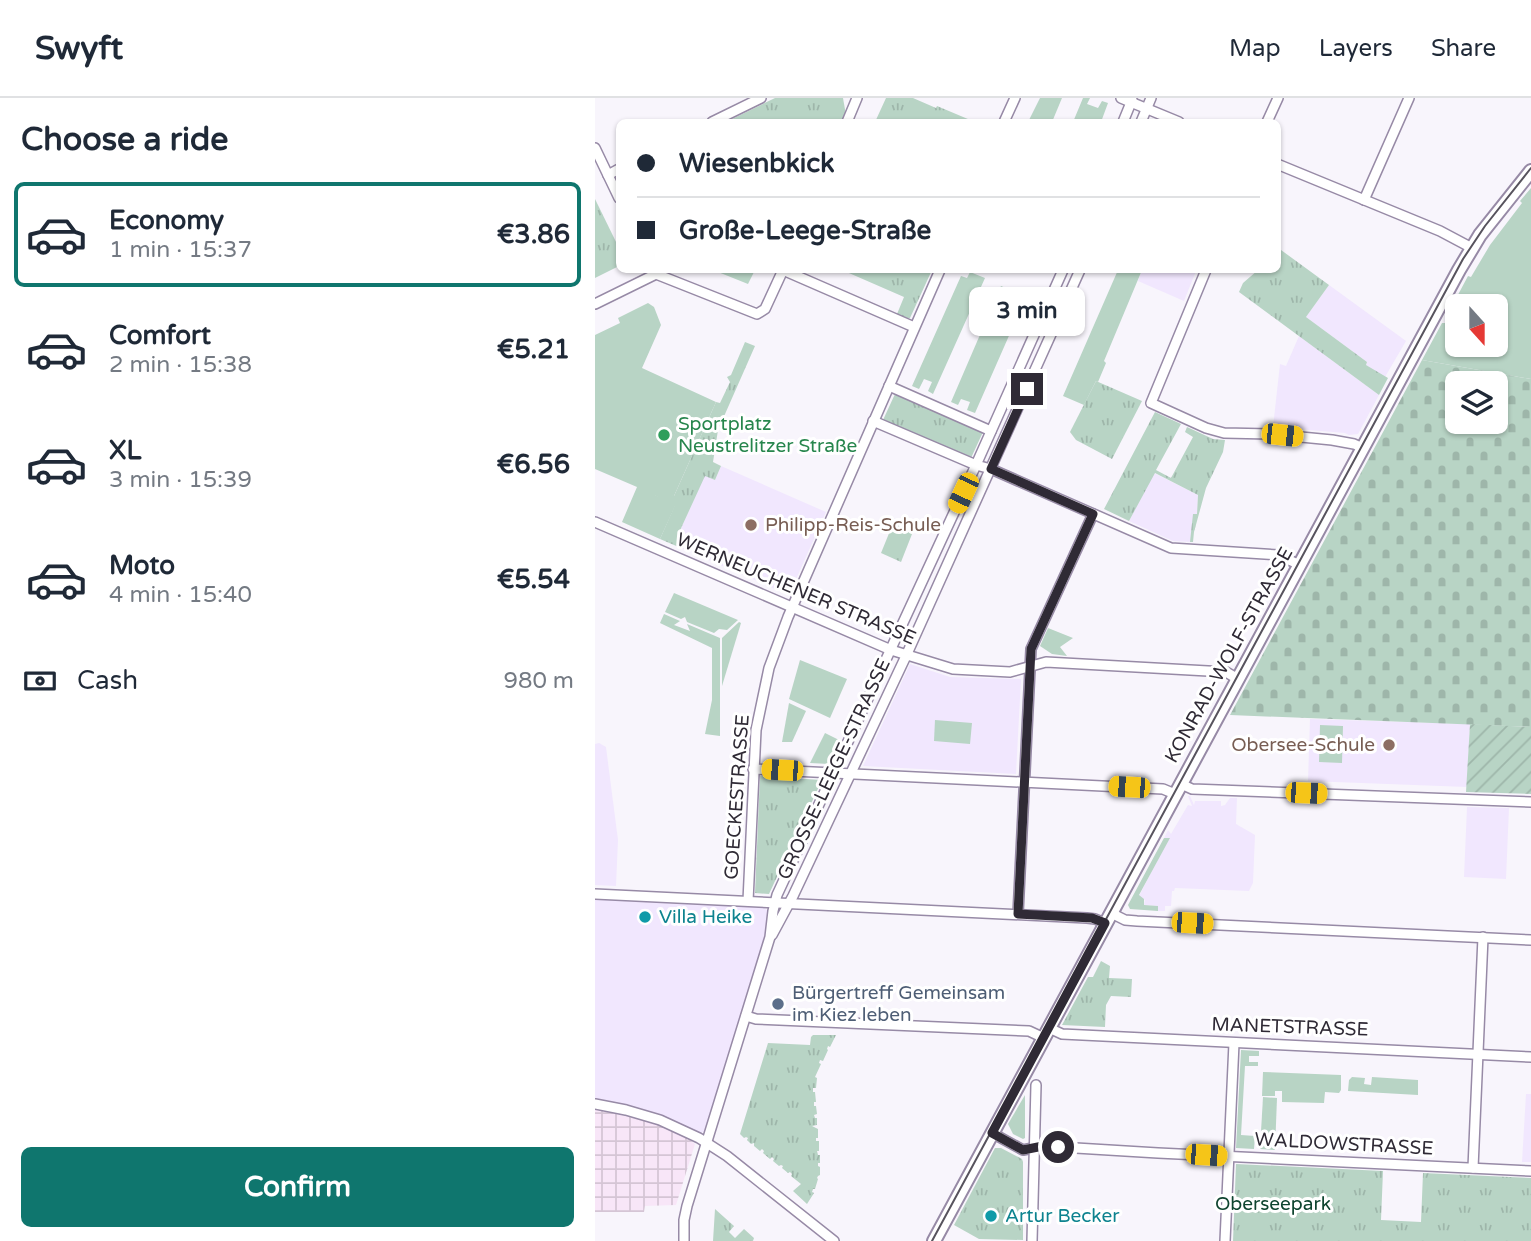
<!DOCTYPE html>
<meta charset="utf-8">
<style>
:root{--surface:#fff;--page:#f2f2f3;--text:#1f2937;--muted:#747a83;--line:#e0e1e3;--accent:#0f766e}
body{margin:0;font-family:"Varela Round",sans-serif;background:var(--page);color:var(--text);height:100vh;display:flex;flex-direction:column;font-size:26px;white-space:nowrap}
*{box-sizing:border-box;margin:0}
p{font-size:23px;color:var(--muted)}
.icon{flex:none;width:38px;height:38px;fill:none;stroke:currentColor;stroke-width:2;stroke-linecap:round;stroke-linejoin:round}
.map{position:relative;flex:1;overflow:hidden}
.drawer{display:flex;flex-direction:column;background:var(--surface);width:595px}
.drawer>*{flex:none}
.guide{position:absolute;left:21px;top:21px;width:665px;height:154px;border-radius:10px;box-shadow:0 2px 5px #0004;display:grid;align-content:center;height:154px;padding:0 21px;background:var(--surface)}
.needle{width:46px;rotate:159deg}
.fabs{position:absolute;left:850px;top:196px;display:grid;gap:14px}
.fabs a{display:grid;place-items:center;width:63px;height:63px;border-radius:10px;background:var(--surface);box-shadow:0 2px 5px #0004;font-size:35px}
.end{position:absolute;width:32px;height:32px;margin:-16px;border:9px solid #2f2a35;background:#fff;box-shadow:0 0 0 4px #fff}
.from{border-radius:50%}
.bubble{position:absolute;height:49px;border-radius:10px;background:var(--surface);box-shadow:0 2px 5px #0004;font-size:23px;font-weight:700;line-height:49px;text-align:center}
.car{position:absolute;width:21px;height:42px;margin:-21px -10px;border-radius:9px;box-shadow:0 0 5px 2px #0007;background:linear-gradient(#f5c518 24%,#345 0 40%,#f5c518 0 76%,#345 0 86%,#f5c518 0)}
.guide b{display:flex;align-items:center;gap:24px;height:66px;font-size:26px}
.guide b+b{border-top:2px solid var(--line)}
.guide i{width:18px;height:18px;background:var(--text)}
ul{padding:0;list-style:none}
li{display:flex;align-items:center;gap:21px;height:105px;margin:0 14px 10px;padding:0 7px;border:4px solid transparent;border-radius:10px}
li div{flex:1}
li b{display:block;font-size:26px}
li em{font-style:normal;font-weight:700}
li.active{border-color:var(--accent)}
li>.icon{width:63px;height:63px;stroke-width:1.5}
h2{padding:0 21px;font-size:32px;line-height:84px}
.pay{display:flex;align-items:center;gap:18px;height:77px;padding:0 21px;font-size:26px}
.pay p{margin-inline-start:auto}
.button{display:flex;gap:14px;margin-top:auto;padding:14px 21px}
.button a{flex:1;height:80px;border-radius:10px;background:var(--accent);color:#fff;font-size:28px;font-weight:700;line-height:80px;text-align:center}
header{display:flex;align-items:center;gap:42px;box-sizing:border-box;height:98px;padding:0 35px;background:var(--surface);border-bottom:2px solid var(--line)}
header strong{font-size:33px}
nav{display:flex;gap:38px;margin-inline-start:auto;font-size:24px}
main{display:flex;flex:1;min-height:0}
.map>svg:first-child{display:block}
.built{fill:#f1e7fe}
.industrial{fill:url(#industrial-grid)}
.grass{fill:#b8d4c5;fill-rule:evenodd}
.cemetery{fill:url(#cemetery-stones);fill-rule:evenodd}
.park{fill:url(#park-tufts)}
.garden{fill:url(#garden-furrows)}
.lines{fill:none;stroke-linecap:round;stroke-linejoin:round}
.minor-casing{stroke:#978aa6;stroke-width:12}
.major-casing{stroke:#978aa6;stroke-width:16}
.minor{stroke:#fff;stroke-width:9}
.major{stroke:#fff;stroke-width:12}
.tram{stroke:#57535d;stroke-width:2}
.route{stroke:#2f2a35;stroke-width:9}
.leisure-dot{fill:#2e9e5b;stroke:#fff;stroke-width:2.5}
.education-dot{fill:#8d6e63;stroke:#fff;stroke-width:2.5}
.culture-dot{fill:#0f9aa8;stroke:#fff;stroke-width:2.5}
.service-dot{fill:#5c6f8a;stroke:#fff;stroke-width:2.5}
.labels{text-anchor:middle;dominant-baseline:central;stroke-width:6;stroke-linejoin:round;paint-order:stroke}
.leisure-label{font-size:19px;fill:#27864d;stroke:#fff;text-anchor:start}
.education-label{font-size:19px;fill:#785e54;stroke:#fff;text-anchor:start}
.street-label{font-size:19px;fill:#2f2a35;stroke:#fff}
.culture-label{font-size:19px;fill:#0d838f;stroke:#fff;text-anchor:start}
.service-label{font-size:19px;fill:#4e5e75;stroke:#fff;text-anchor:start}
.park-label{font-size:19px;fill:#0e442f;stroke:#fff}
</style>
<header>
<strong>Swyft</strong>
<nav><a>Map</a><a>Layers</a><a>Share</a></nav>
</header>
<main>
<section class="drawer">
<h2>Choose a ride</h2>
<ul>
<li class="active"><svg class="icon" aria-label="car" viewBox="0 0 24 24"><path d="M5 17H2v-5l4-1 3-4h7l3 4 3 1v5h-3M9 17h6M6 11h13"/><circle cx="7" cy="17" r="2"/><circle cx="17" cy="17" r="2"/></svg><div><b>Economy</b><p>1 min · 15:37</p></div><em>€3.86</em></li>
<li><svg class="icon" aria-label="car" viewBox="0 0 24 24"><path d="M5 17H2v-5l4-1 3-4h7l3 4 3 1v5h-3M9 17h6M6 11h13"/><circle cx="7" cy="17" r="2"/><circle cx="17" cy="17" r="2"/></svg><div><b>Comfort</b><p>2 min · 15:38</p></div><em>€5.21</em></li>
<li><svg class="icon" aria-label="car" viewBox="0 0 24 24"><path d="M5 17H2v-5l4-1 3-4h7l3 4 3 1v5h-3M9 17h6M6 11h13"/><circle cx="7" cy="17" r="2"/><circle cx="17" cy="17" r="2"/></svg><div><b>XL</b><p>3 min · 15:39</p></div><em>€6.56</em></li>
<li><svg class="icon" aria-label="car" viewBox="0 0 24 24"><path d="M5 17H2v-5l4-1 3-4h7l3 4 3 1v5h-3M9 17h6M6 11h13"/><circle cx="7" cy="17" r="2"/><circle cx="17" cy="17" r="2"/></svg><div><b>Moto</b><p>4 min · 15:40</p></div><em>€5.54</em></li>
</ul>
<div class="pay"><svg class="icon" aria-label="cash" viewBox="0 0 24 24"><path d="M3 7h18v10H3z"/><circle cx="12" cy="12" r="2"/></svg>Cash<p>980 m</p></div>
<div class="button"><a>Confirm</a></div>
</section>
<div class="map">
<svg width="936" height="1143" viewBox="0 0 936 1143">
<defs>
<pattern id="industrial-grid" width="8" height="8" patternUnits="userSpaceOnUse" patternTransform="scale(1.75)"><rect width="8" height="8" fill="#f8e6f8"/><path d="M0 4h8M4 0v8" fill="none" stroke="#d5c5d5"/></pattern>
<pattern id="cemetery-stones" width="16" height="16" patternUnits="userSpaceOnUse" patternTransform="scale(1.75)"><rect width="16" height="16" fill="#b8d4c5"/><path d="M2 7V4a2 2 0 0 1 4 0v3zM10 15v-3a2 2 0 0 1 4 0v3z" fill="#9eb6aa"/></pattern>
<pattern id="park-tufts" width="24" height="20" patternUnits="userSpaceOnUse" patternTransform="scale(1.75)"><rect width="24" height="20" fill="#b8d4c5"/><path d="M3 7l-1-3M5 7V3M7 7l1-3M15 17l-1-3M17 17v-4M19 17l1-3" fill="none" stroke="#9eb6aa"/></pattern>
<pattern id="garden-furrows" width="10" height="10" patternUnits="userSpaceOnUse" patternTransform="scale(1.75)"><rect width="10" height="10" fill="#b8d4c5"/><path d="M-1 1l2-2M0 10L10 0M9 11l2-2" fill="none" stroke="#9eb6aa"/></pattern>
</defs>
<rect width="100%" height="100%" fill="#f8f5fc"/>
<g class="built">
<polygon points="547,172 597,172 601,173 589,203 543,183"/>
<polygon points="734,187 811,243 790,279 771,267 772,264 711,219"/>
<polygon points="704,238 784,297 763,336 754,337 750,335 678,329 685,266 691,268"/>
<polygon points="126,368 231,414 194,497 86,450 89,443 82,439 110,377 120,382"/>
<polygon points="559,375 603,397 602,417 596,444 578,443 534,423"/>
<polygon points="315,566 355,579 426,581 421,676 268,668"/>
<polygon points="715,621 875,626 872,689 713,683"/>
<polygon points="4,645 11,649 23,742 21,788 0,787 0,646"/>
<polygon points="593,698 595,698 599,707 600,703 626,703 626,708 630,707 635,700 642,700 641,726 660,737 658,785 654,793 580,790 579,793 577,793 576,808 570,808 570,813 563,813 563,808 549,807 550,802 544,798 574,740 569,740 573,732 576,736 593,707 597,708"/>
<polygon points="872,709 914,710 911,781 869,779"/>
<polygon points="0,800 167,808 173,813 173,834 111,1033 109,1034 104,1035 69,1021 0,1002"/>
<polygon points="931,996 936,996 936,1064 927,1064"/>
</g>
<polygon class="industrial" points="0,1011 47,1022 68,1029 91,1039 100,1046 81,1107 50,1108 49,1114 0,1114"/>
<g class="grass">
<polygon points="445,0 467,0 457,24 433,24"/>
<polygon points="488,0 495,0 492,6 503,10 507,3 513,5 506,24 478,24"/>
<path d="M936 90V281L827 262 847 225H851L859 210 857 208 873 178 876 179 895 147 927 105 925 103ZM863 208H901V247H863Z"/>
<polygon points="523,172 547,172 509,263 511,265 503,284 501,283 489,307 468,298"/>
<polygon points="375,174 390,180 338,296 333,293 337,284 329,281 324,291 317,288 366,178 372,180"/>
<polygon points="406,188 431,199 380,315 372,312 375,304 366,301 363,307 356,304"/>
<polygon points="53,205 59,209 66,227 47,270 121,304 79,398 60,397 81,406 65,441 27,424 42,389 0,371 0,237 25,225 23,220"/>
<polygon points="79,495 143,522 132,532 124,531 119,535 92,524 90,519 86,521 70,514"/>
<polygon points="69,516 85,523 79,527 95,533 92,526 125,540 125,638 110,636 117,602 117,550 65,525"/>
<polygon points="144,524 146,525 127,588 127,540"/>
<polygon points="453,530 478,540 465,549 472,558 457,556 445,548"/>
<polygon points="205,562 252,581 235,620 194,601"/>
<polygon points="194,605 211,613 197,644 187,644"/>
<polygon points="340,622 377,625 375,646 339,643"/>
<polygon points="725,627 748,628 747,665 724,664"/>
<polygon points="230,635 244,642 234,666 215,665"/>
<polygon points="569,740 575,740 544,797 549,801 549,807 563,808 563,813 535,811 533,807"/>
<polygon points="646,952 664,953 664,958 654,958 654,964 663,964 663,968 650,968 646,1037 660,1038 659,1051 641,1050"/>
<polygon points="668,974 746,977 746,992 744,995 730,994 729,1005 687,1004 687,993 680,993 680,998 667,998"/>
<polygon points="757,979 770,980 769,986 776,987 777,979 823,982 823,997 753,993 754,982"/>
<polygon points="430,997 430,1040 428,1041 418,1036 413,1026"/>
<polygon points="668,999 682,1000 680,1052 665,1051"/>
</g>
<path class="cemetery" d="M827 262 936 281V629L635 617ZM863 285H901V324H863Z"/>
<g class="park">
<polygon points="180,0 248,0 251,17 248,24 131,24"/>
<polygon points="291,0 318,0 341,10 342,8 380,24 326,24 321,22 319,24 280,24"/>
<polygon points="0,101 24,150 24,168 0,180"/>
<polygon points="686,152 734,187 711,219 772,264 771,267 793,280 784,297 644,194 648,185 663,172 682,172 683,162"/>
<polygon points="118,172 160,172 153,186"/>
<polygon points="247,172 337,172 315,220 311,221 302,216 309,199"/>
<polygon points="150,244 160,248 123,332 118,364 126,368 120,382 110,378 82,439 89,443 86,450 65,441 80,407 59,397 62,390 79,398 121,304 125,305 135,284 132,279 136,277"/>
<polygon points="501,283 547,303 517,361 481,342 475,334"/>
<polygon points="300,296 388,334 376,360 288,322"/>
<polygon points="560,314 586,326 561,372 576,380 598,339 590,334 592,329 618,341 630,342 628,354 611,390 599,434 598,444 595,444 598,416 602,416 603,397 560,375 534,423 509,411"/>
<polygon points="299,423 319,431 306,464 286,455"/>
<polygon points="165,678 227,682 174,796 160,795"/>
<polygon points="506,863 515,868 514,880 537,881 536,899 516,898 511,907 510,929 467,927 493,879 498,879"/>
<polygon points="218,937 241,937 235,949 233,948 232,951 233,952 228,963 225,962 224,965 226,966 220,979 222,980 221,990 218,990 218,994 220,994 221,1004 219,1004 219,1008 221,1008 222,1016 219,1017 220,1020 222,1020 222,1027 217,1028 223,1031 223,1040 221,1040 221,1043 224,1043 224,1053 222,1053 223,1057 225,1057 225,1065 223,1065 223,1068 225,1069 225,1077 223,1078 222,1080 223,1081 220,1091 218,1091 217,1094 219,1095 212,1106 198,1093 206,1086 196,1078 197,1076 195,1074 193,1075 187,1070 188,1068 186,1067 184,1068 178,1063 179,1061 177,1059 175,1061 168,1055 169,1053 167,1051 165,1053 159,1048 159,1045 156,1046 152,1042 153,1040 151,1039 149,1040 145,1036 173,945 215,947 216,939"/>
<polygon points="400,1050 406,1050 427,1061 428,1064 428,1142 384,1141 359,1127"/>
<polygon points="641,1066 788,1073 786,1122 826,1124 828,1075 936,1080 936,1143 638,1143"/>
<polygon points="120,1111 139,1128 134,1134 140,1140 149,1131 159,1140 158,1143 118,1143"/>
</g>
<polygon class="garden" points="875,626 936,629 936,696 871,694"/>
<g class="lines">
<defs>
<g id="minor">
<polyline points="526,0 584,24"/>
<polyline points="117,24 166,0"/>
<polyline points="252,24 262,0"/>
<polyline points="409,24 420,0"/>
<polyline points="528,24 537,2"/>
<polyline points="546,24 556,0"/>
<polyline points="672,24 683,0"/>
<polyline points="0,50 24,100"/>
<polyline points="682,66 845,133 877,150"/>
<polyline points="13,77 24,71"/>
<polyline points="769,102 814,0"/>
<polyline points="188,172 319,229"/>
<polyline points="611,172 556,305 611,330 629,335 675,336 737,342 759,346 768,350"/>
<polyline points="0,206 61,176 162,216 170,211 188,172"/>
<polyline points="294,288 396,333"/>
<polyline points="278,323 381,367 396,371 576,450 683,457 705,467"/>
<polyline points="0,424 296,552 358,571 415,574 451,564 631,574 643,581"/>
<polyline points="158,671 568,691 580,696"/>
<polyline points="586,686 597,691 936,704"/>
<polyline points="0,796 492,820 500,821 510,825"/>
<polyline points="153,803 161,632 174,570 193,519 345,172"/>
<polyline points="516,815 530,822 542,823 936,842"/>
<polyline points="423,816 436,551 498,416"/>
<polyline points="177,837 198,798 311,558 485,172"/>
<polyline points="151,918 161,921 434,933 449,940"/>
<polyline points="454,930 467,936 936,959"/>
<polyline points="0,1006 31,1012 65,1022 104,1040 132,1058 239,1143"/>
<polyline points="397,1035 428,1052 448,1048 563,1055 936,1073"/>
<polyline points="878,1070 888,839"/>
<polyline points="89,1143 89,1122 92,1108 175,839 178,813 182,797 381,367 468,172"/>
<polyline points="437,1143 441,987"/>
<polyline points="630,1143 639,945"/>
</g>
<polyline id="major" points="339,1143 864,172 885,137 936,73"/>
</defs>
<use href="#minor" class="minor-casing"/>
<use href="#major" class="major-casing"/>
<use href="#minor" class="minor"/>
<use href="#major" class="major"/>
<polyline class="tram" points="337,1143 868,161 890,128 936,70"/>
</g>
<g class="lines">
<polyline class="route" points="432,291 396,371 498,416 436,551 423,816 497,820 510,825 397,1035 428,1052 448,1048 463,1049"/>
</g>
<circle class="leisure-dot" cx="69" cy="337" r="7"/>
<g class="education-dot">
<circle cx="156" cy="427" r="7"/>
<circle cx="794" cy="647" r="7"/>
</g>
<g class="culture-dot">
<circle cx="50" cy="819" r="7"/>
<circle cx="396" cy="1118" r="7"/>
</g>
<circle class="service-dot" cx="183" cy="906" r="7"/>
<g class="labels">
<g class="leisure-label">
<text x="83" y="326">Sportplatz<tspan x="83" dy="22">Neustrelitzer Straße</tspan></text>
</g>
<g class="education-label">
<text x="170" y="427">Philipp-Reis-Schule</text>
<text x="780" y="647" text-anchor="end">Obersee-Schule</text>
</g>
<g class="street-label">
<text transform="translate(201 491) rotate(23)">WERNEUCHENER STRASSE</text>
<text transform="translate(634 557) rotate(-61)">KONRAD-WOLF-STRASSE</text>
<text transform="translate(239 671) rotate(-65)">GROSSE-LEEGE-STRASSE</text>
<text transform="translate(142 699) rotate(-86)">GOECKESTRASSE</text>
<text transform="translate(695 929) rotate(2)">MANETSTRASSE</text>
<text transform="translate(749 1046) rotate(3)">WALDOWSTRASSE</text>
</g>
<g class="culture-label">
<text x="64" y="819">Villa Heike</text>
<text x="410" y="1118">Artur Becker</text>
</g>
<g class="service-label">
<text x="197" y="895">Bürgertreff Gemeinsam<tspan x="197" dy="22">im Kiez leben</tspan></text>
</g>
<g class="park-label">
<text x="678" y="1106">Oberseepark</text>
</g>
</g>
</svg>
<div class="fabs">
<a><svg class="needle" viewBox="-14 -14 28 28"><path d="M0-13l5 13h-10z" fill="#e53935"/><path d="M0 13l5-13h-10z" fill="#747a83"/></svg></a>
<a><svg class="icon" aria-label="layers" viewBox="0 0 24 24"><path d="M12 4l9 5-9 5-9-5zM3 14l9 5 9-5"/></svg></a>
</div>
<i class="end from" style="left:463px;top:1049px"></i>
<i class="end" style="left:432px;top:291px"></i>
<div class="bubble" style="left:374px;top:189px;width:116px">3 min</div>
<i class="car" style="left:687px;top:337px;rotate:96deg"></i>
<i class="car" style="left:368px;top:395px;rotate:205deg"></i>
<i class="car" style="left:187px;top:672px;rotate:273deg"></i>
<i class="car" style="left:534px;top:689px;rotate:273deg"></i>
<i class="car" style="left:711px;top:695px;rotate:92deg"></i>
<i class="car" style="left:597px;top:825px;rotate:93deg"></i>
<i class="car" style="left:611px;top:1057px;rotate:94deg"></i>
<div class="guide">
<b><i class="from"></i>Wiesenbkick</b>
<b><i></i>Große-Leege-Straße</b>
</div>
</div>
</main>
